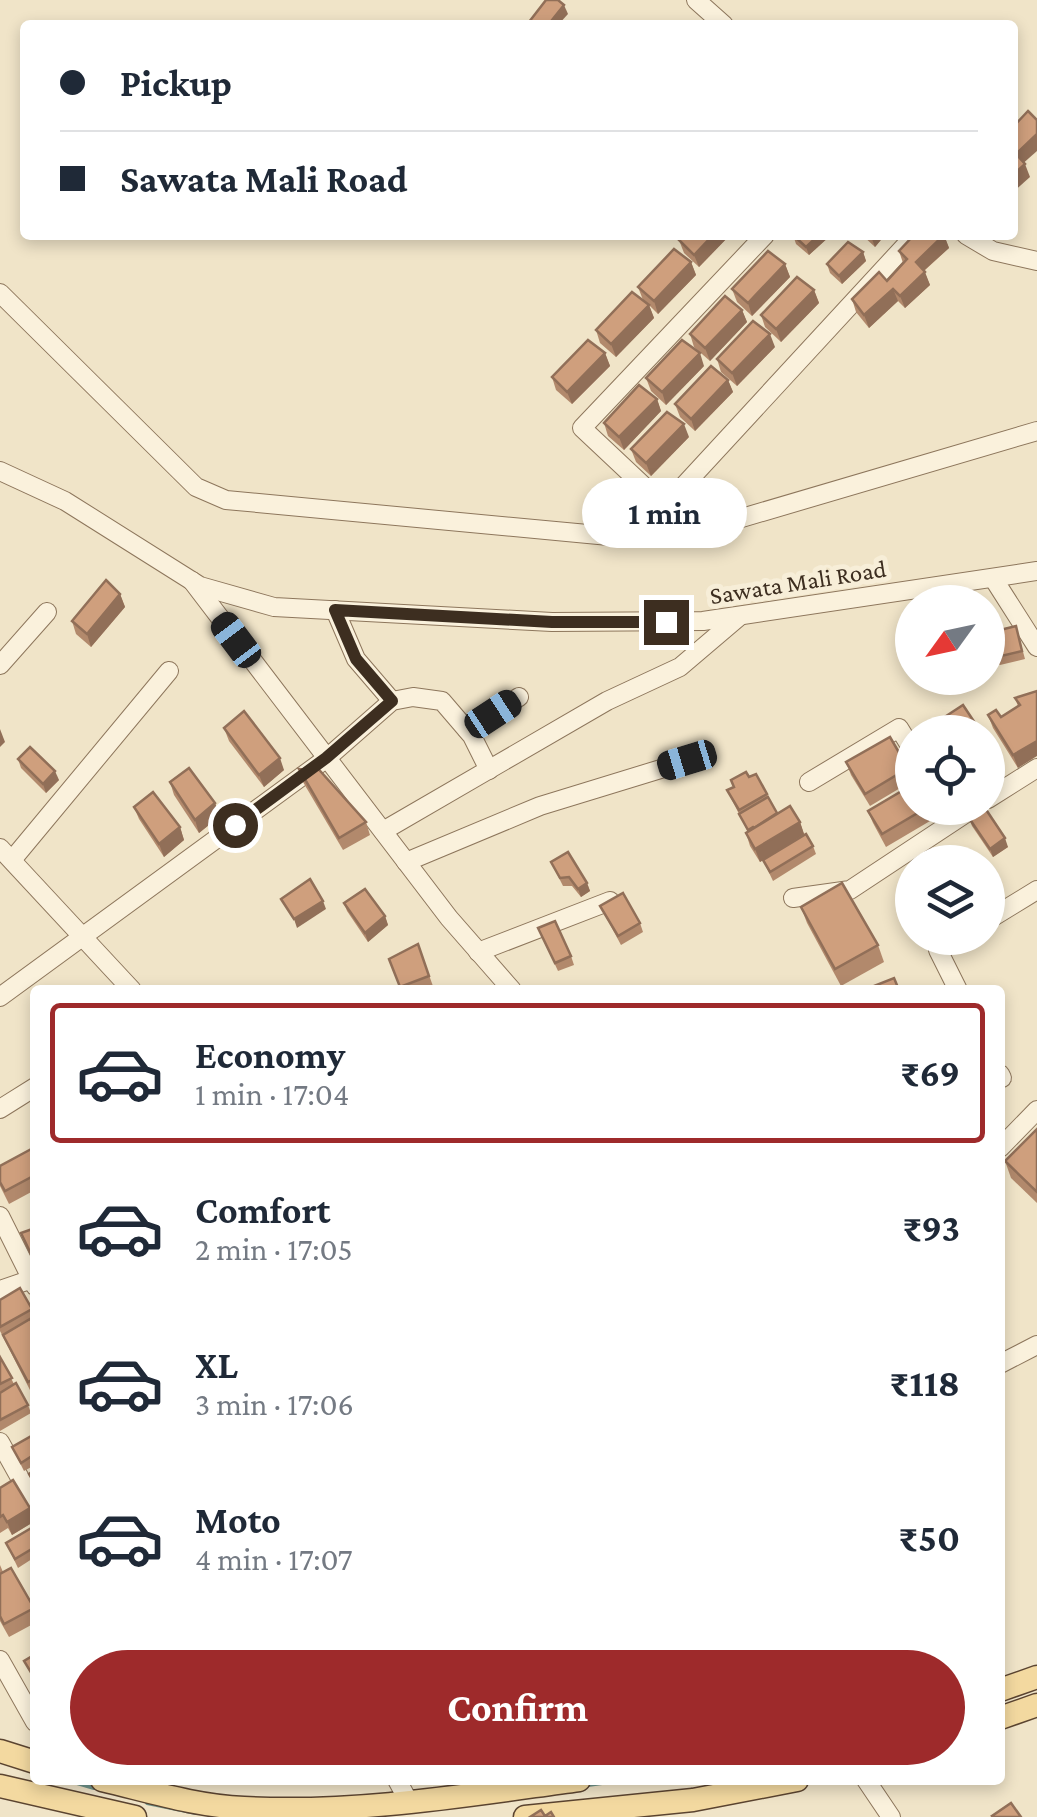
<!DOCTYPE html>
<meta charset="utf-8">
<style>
:root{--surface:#fff;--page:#f6f6f7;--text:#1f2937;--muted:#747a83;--line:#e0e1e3;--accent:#9e2a2b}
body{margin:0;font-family:"Crimson Pro",serif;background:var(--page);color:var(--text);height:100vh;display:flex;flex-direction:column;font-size:38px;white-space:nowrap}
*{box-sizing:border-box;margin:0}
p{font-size:32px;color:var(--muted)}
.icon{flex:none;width:55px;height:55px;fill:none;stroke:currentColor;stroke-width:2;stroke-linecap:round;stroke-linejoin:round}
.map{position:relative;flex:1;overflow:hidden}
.sheet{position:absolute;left:30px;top:985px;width:975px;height:800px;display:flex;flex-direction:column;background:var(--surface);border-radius:10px;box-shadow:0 5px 15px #0003}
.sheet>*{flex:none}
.hud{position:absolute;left:20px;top:20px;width:998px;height:220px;border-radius:10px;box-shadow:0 5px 15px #0003;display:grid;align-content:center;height:220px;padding:0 40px;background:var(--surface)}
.needle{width:65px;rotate:237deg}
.tools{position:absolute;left:895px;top:585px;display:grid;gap:20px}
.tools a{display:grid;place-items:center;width:110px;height:110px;border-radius:50%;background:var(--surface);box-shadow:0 5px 15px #0003;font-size:50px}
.end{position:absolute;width:45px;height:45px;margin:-22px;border:12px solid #3d2e20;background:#fff;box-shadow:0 0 0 5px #fff}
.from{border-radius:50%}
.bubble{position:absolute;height:70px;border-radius:35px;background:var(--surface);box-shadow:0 5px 15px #0003;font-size:32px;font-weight:700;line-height:70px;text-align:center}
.car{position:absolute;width:30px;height:60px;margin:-30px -15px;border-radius:12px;box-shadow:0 0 8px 2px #0007;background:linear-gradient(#222 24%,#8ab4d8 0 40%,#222 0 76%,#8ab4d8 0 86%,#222 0)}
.hud b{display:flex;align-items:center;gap:35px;height:95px;font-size:38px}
.hud b+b{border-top:2px solid var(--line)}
.hud i{width:25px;height:25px;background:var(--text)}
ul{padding:18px 0 0;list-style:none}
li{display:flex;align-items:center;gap:30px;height:140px;margin:0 20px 15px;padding:0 20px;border:5px solid transparent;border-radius:10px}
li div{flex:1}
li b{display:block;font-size:38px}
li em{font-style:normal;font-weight:700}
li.on{border-color:var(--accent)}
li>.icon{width:90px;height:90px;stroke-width:1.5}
.cta{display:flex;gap:20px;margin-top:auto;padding:20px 40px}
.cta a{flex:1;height:115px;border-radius:60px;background:var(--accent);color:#fff;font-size:40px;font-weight:700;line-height:115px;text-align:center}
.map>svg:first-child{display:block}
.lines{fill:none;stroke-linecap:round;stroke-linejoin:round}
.stream{stroke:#6f938a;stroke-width:4}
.minor-casing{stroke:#8d765c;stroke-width:20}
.major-casing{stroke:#5b4430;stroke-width:25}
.minor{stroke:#faf1dc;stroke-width:18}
.major{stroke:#f3d9a0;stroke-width:22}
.wall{fill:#b2896c}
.shaded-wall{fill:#916f58}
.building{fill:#cf9f7d;stroke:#916f58;stroke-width:2.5}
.route{stroke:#3d2e20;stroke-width:12}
.labels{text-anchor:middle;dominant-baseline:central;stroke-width:10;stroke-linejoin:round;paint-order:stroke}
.street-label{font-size:25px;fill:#3d2e20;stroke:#f7eed8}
</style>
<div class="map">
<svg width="1037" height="1817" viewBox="0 0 1037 1817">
<rect width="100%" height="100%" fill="#f0e4c8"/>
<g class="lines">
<g class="stream">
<polyline points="67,1780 94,1788"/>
<polyline points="588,1785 623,1780"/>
<polyline points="147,1803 196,1813"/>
</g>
<defs>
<g id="minor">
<polyline points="696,0 724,25"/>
<polyline points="765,235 582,428 665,506 915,235"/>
<polyline points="966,235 993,251 1037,261"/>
<polyline points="0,293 196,487 226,500 609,536 658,534 718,525 1037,431"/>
<polyline points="0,471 65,501 200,586 274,607 552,622 703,621 1037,571"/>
<polyline points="993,578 1037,647"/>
<polyline points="192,581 449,918 512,990"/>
<polyline points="335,610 356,659 392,701"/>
<polyline points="0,665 47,612"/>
<polyline points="467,730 519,697"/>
<polyline points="809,782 899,728 912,749"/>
<polyline points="988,799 1037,768"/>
<polyline points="383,831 607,701 680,667 740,616"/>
<polyline points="0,848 132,990"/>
<polyline points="12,860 169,671"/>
<polyline points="406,862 540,806 687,761"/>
<polyline points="793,898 850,890 974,808"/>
<polyline points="988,920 1037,890"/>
<polyline points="478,952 610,901"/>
<polyline points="958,990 938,950 959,938"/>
<polyline points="0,997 327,758 392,701 413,697 442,701 472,736 489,770"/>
<polyline points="1000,1074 1002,1078"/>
<polyline points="0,1109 35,1087"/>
<polyline points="1000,1148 1037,1110"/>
<polyline points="0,1216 35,1286"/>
<polyline points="0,1290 35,1278"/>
<polyline points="1000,1364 1037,1345"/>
<polyline points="0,1442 35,1505"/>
<polyline points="0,1660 35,1722"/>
<polyline points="397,1780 409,1802"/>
<polyline points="866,1780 891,1817"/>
</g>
<g id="major">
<polyline points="1000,1690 1037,1677"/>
<polyline points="1000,1718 1037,1705"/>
<polyline points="0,1751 35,1762"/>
<path d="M102 1780C149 1791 195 1806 244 1808 356 1814 468 1795 579 1780"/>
<polyline points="0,1786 135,1817"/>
<polyline points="525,1817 693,1800 797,1780"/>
</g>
</defs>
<use href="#minor" class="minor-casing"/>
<use href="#major" class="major-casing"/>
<use href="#minor" class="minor"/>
<use href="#major" class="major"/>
</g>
<g class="wall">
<polygon points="684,235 730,235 699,267 684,253 679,240"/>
<polygon points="793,235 831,235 809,255 796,244"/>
<polygon points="862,235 885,235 875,247"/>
<polygon points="944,235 949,248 924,271 930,285 905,308 898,301 869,328 856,312 852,299 887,281 903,263 899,251"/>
<polygon points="863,252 866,261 842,284 830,273 827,264"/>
<polygon points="691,262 696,275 658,314 649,305 654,318 616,357 600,343 596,330 649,305 643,300 638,287"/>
<polygon points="785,264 790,277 752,316 737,302 732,289"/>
<polygon points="814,290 819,303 781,342 765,327 761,315"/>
<polygon points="742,310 747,322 710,361 694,347 690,334"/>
<polygon points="775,347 737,386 721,372 717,359"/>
<polygon points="605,353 610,366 572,404 556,390 552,377"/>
<polygon points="704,366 666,405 651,391 646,378"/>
<polygon points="728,380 733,392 695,431 680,417 675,404"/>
<polygon points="657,399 661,411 624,450 608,436 604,423"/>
<polygon points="689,437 651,476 636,462 631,449"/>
<polygon points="120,594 125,607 91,647 76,634 72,621"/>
<polygon points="1016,626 1025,659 1000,665 988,656 988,633"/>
<polygon points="1037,691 1018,768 993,728 988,715 1001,717 1018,706 1015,698"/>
<polygon points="224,728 284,770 264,787 229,741"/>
<polygon points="18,759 59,780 46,793 21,768"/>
<polygon points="846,762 908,768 912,781 870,806 851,775"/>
<polygon points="299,769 307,770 366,822 370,835 343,850 303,782"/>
<polygon points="756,774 778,814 800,822 804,834 813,846 816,854 773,881 763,860 760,862 750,846 746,833 748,832 727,790 734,787 731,780 749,777"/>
<polygon points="170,782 215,803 220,816 199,833 174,795"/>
<polygon points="134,807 180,827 184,840 164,857 139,819"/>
<polygon points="926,808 930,821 886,847 873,823 868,811"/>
<polygon points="969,818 1008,847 993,857 972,826"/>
<polygon points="551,862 587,883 590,891 581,897 572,886 563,886"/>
<polygon points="344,903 385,916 388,925 368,942 347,911"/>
<polygon points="600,906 640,923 643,932 621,945"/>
<polygon points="801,907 878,945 884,962 841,986 807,923"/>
<polygon points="538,928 571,956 574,965 558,971"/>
<polygon points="418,944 434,989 401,990 389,959"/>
<polygon points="1037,1129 1037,1203 1011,1178 1005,1161"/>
<polygon points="35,1147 35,1190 9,1204 0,1186 0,1166"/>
<polygon points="35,1228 35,1264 21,1233"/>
<polygon points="0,1300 32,1309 35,1318 31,1320 35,1327 35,1404 32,1394 0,1331"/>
<polygon points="0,1357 14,1384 28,1405 31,1413 0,1431"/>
<polygon points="35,1434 35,1465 24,1471 12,1447"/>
<polygon points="0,1488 35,1521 12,1535 8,1528 0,1533"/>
<polygon points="35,1529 35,1557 18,1568 6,1543"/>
<polygon points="0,1565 3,1572 34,1608 35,1612 35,1623 9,1637 0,1621"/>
</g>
<g class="shaded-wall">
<polygon points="564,5 568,14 558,25 548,25"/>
<polygon points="1037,134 1037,151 1020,166 1016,154"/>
<polygon points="1025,164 1030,177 1012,193 1012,176"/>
<polygon points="713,235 730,235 699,267 694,255"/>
<polygon points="819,235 831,235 809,255 806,247"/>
<polygon points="875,235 885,235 875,247 872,239"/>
<polygon points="944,235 949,248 920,274 916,262"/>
<polygon points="863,252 866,261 842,284 839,276"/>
<polygon points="691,262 696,275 658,314 654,301"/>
<polygon points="785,264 790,277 752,316 748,303"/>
<polygon points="925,272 930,285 905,308 900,296"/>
<polygon points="893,289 898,301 869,328 864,315"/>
<polygon points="814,290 819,303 781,342 776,329"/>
<polygon points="649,305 654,318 616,357 611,344"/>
<polygon points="742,310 747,322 710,361 705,348"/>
<polygon points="770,334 775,347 737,386 732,373"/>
<polygon points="605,353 610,366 572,404 567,392"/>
<polygon points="700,353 704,366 666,405 662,392"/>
<polygon points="728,380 733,392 695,431 691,419"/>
<polygon points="657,399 661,411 624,450 619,437"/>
<polygon points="684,424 689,437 651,476 646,463"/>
<polygon points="120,594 125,607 91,647 87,634"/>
<polygon points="0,729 5,742 0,747"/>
<polygon points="1037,741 1037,756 1018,768 1013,755"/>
<polygon points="997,757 1001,770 988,779 988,763"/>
<polygon points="280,758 284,770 264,787 259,775"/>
<polygon points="55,771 59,780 46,793 43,784"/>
<polygon points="215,803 220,816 199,833 195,820"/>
<polygon points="800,822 804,834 760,862 755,849"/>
<polygon points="180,827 184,840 164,857 159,844"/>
<polygon points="1005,838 1008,847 993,857 990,849"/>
<polygon points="587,883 590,891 581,897 578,889"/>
<polygon points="323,901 326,909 297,928 294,919"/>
<polygon points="385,916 388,925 368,942 365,933"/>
<polygon points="30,1508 35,1521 12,1535 7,1522"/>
</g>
<g class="building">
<polygon points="546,0 558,0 564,5 548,25 533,25 529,22"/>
<polygon points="1028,111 1037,120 1037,134 1016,154 1025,164 1012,176 1012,128"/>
<polygon points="684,235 713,235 694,255 679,240"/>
<polygon points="793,235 819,235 806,247"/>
<polygon points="914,235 944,235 916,262 925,272 900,296 893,289 864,315 852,299 879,272 887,281 907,259 899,251"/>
<polygon points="848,242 863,252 839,276 827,264"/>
<polygon points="674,249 691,262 654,301 638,287"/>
<polygon points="768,251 785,264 748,303 732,289"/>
<polygon points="797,277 814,290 776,329 761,315"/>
<polygon points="632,292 649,305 611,344 596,330"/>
<polygon points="725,296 742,310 705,348 690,334"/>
<polygon points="753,321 770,334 732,373 717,359"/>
<polygon points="588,340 605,353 567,392 552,377"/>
<polygon points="682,340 700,353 662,392 646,378"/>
<polygon points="711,366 728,380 691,419 675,404"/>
<polygon points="639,385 657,399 619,437 604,423"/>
<polygon points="667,412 684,424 646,463 631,449"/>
<polygon points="106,580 120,594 87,634 72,621"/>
<polygon points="1016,626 1022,651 997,657 988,650 988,633"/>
<polygon points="1037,691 1037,741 1013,755 988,715 996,710 1001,717 1020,705 1015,698"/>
<polygon points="963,705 981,732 952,732 943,718"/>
<polygon points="244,711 280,758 259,775 224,728"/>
<polygon points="890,737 908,768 865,794 846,762"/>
<polygon points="988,743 997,757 988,763"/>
<polygon points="30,747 55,771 43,784 18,759"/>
<polygon points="313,763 366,822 339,838 299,769 307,770"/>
<polygon points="189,768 215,803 195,820 170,782"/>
<polygon points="746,772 749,777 756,774 767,794 739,810 727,790 734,787 731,780"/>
<polygon points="912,785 912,808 926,808 882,834 868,811"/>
<polygon points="153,792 180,827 159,844 134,807"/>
<polygon points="768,797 777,813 754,828 753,827 748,830 739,814"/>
<polygon points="790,806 800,822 755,849 746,833"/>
<polygon points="985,808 1005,838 990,849 969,818"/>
<polygon points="806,834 813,846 770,872 763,860"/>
<polygon points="568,852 587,883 578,889 569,877 560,878 551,862"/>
<polygon points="310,879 323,901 294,919 281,899"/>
<polygon points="842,883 878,945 835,969 801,907"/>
<polygon points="365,889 385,916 365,933 344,903"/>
<polygon points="623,893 640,923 618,936 600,906"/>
<polygon points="555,921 571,956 555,963 538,928"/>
<polygon points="418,944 429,976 400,987 389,959"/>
<polygon points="894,978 899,990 864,990"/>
<polygon points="1037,1129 1037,1192 1005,1161"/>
<polygon points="35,1147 35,1175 5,1191 0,1182 0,1166"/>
<polygon points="35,1228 35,1253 31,1254 21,1233"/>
<polygon points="20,1288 32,1309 0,1327 0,1300"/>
<polygon points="30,1319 35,1327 35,1378 28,1382 3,1335"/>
<polygon points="0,1357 12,1378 0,1384"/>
<polygon points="16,1383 28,1405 0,1420 0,1393"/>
<polygon points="35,1434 35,1454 21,1463 12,1447"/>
<polygon points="35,1470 35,1484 29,1474"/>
<polygon points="13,1480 30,1508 7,1522 3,1515 0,1517 0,1488"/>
<polygon points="33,1527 35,1529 35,1547 15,1559 6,1543"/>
<polygon points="11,1568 34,1608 4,1624 0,1616 0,1574"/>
<polygon points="34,1655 35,1657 35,1679 24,1661"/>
<polygon points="1011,1803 1021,1817 993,1817 992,1816"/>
<polygon points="541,1810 545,1816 551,1812 554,1817 530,1817"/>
</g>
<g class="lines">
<polyline class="route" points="235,825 326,758 392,701 356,659 335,610 552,622 666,622"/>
</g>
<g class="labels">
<g class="street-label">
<text transform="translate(798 582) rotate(-9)">Sawata Mali Road</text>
</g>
</g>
</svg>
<div class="tools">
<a><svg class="needle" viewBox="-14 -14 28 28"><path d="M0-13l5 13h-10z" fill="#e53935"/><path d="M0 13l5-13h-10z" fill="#747a83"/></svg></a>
<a><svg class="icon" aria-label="locate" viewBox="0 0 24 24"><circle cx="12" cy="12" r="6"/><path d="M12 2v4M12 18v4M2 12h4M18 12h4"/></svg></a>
<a><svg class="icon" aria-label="layers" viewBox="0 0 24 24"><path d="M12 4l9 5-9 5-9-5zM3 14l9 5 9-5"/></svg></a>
</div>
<i class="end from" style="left:235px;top:825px"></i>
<i class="end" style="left:666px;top:622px"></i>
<div class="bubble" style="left:582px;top:478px;width:165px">1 min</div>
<i class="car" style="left:236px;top:640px;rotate:323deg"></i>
<i class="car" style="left:493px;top:714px;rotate:57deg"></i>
<i class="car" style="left:687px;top:760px;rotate:253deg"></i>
<div class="hud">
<b><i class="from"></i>Pickup</b>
<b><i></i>Sawata Mali Road</b>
</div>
<section class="sheet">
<ul>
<li class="on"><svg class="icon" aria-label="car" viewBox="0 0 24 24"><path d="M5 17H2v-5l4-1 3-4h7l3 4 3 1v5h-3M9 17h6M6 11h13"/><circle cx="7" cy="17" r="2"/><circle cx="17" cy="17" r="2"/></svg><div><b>Economy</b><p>1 min · 17:04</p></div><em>₹69</em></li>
<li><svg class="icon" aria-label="car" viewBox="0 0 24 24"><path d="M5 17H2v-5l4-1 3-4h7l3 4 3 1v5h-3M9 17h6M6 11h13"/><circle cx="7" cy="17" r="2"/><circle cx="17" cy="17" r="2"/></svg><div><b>Comfort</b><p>2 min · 17:05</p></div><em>₹93</em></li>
<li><svg class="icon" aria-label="car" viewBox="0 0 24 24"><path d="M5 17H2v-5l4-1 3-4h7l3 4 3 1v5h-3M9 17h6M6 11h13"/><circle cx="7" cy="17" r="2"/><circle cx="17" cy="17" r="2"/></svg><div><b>XL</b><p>3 min · 17:06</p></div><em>₹118</em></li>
<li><svg class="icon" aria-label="car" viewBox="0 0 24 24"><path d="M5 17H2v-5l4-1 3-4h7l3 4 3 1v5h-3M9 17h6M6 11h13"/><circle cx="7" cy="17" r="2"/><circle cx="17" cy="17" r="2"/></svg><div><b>Moto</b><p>4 min · 17:07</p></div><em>₹50</em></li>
</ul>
<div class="cta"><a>Confirm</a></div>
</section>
</div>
